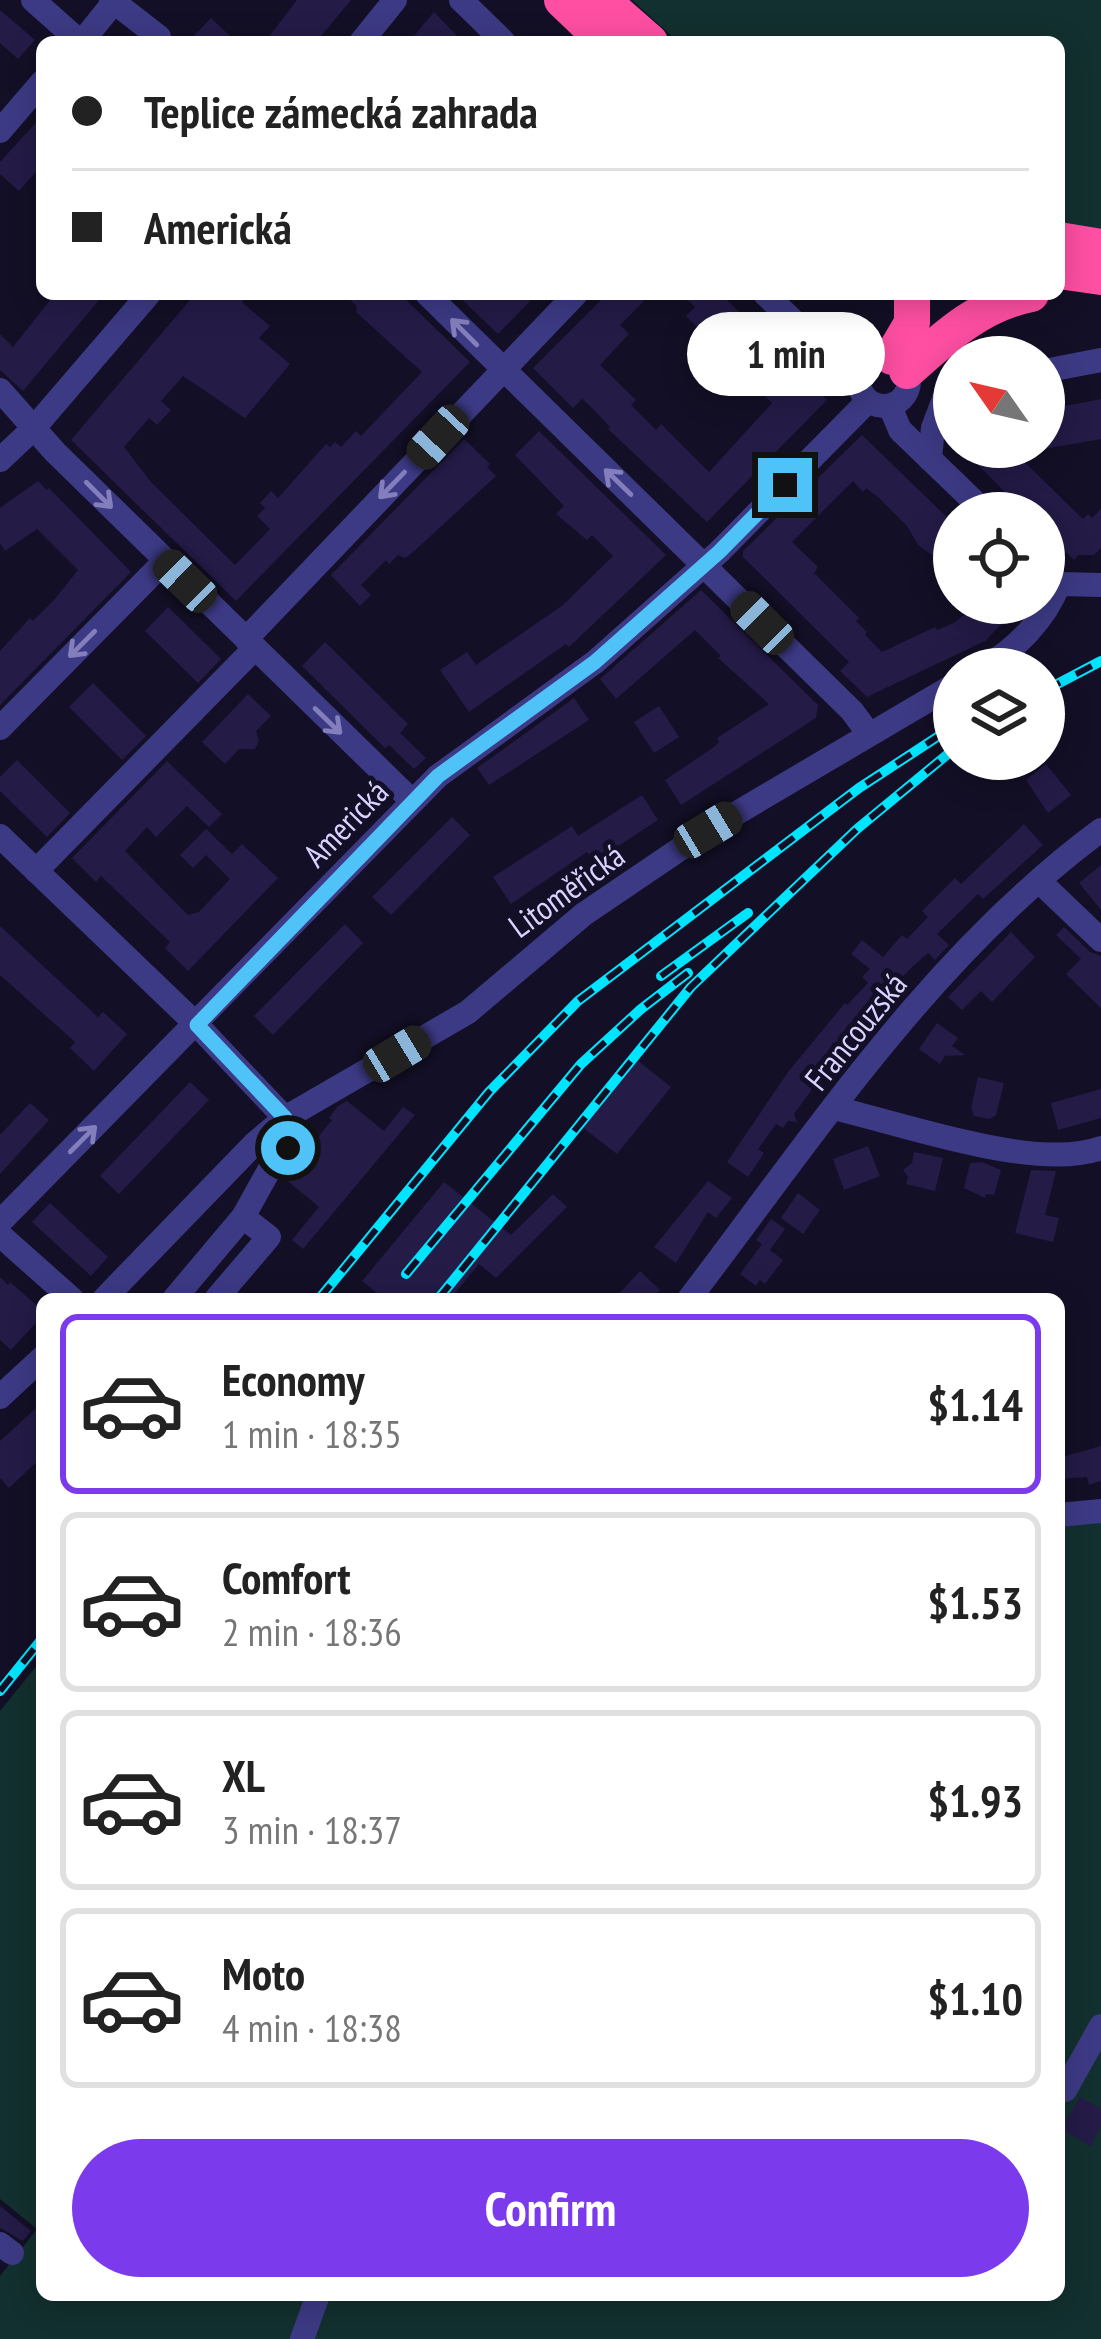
<!DOCTYPE html>
<meta charset="utf-8">
<style>
:root{--surface:#fff;--page:#f6f6f6;--text:#222;--muted:#767676;--line:#e0e0e0;--accent:#7c3aed}
body{margin:0;font-family:"PT Sans Narrow",sans-serif;background:var(--page);color:var(--text);height:100vh;display:flex;flex-direction:column;font-size:45px;white-space:nowrap}
*{box-sizing:border-box;margin:0}
p{font-size:39px;color:var(--muted)}
.icon{flex:none;width:66px;height:66px;fill:none;stroke:currentColor;stroke-width:2;stroke-linecap:round;stroke-linejoin:round}
.map{position:relative;flex:1;overflow:hidden}
.drawer{position:absolute;left:36px;top:1293px;width:1029px;height:1008px;display:flex;flex-direction:column;background:var(--surface);border-radius:18px;box-shadow:0 6px 30px #0003}
.drawer>*{flex:none}
.guide{position:absolute;left:36px;top:36px;width:1029px;height:264px;border-radius:18px;box-shadow:0 6px 30px #0003;display:grid;align-content:center;height:264px;padding:0 36px;background:var(--surface)}
.needle{width:78px;rotate:304deg}
.controls{position:absolute;left:933px;top:336px;display:grid;gap:24px}
.controls a{display:grid;place-items:center;width:132px;height:132px;border-radius:50%;background:var(--surface);box-shadow:0 6px 30px #0003;font-size:60px}
.end{position:absolute;width:54px;height:54px;margin:-27px;border:15px solid #4fc3f7;background:#111;box-shadow:0 0 0 6px #111}
.from{border-radius:50%}
.bubble{position:absolute;height:84px;border-radius:42px;background:var(--surface);box-shadow:0 6px 30px #0003;font-size:39px;font-weight:700;line-height:84px;text-align:center}
.car{position:absolute;width:36px;height:72px;margin:-36px -18px;border-radius:15px;box-shadow:0 0 9px 3px #0007;background:linear-gradient(#222 24%,#8ab4d8 0 40%,#222 0 76%,#8ab4d8 0 86%,#222 0)}
.guide b{display:flex;align-items:center;gap:42px;height:114px;font-size:45px}
.guide b+b{border-top:3px solid var(--line)}
.guide i{width:30px;height:30px;background:var(--text)}
ul{padding:21px 0 0;list-style:none}
li{display:flex;align-items:center;gap:36px;height:180px;margin:0 24px 18px;padding:0 12px;border:6px solid var(--line);border-radius:18px}
li div{flex:1}
li b{display:block;font-size:45px}
li em{font-style:normal;font-weight:700}
li.selected{border-color:var(--accent)}
li>.icon{width:108px;height:108px;stroke-width:1.5}
.action{display:flex;gap:24px;margin-top:auto;padding:24px 36px}
.action a{flex:1;height:138px;border-radius:72px;background:var(--accent);color:#fff;font-size:48px;font-weight:700;line-height:138px;text-align:center}
.map>svg:first-child{display:block}
.green{fill:#12302f}
.building{fill:#241b47}
.lines{fill:none;stroke-linecap:round;stroke-linejoin:round}
.minor{stroke:#3d3a85;stroke-width:24}
.highway{stroke:#ff4fa3;stroke-width:36}
.rail-casing{stroke:#00e5ff;stroke-width:10}
.rail{stroke:#130f26;stroke-width:6;stroke-dasharray:18;stroke-linecap:butt}
.oneway{stroke:#837fbc}
.route{stroke:#4fc3f7;stroke-width:15}
.labels{text-anchor:middle;dominant-baseline:central;stroke-width:10;stroke-linejoin:round;paint-order:stroke}
.street-label{font-size:33px;fill:#d9d4ff;stroke:#130f26}
</style>
<div class="map">
<svg width="1101" height="2339" viewBox="0 0 1101 2339">
<rect width="100%" height="100%" fill="#130f26"/>
<g class="green">
<polygon points="632,0 1101,0 1101,231 1059,226 1059,42 678,42"/>
<polygon points="1101,1500 1101,2339 0,2339 0,2276 37,2229 0,2199 0,1711 42,1659 42,2295 1059,2295 1059,1505"/>
</g>
<g class="building">
<polygon points="297,0 351,0 316,42 265,42"/>
<polygon points="0,10 35,40 18,59 0,43"/>
<polygon points="434,12 463,42 409,42"/>
<polygon points="211,18 236,42 188,42"/>
<polygon points="42,116 42,165 19,191 0,174 0,162"/>
<polygon points="55,294 104,294 23,391 0,370 0,334 13,347"/>
<polygon points="195,294 249,294 242,302 270,326 259,338 290,364 245,418 183,376 161,401 171,410 157,425 149,418 124,447 151,482 235,565 270,529 257,516 265,508 260,503 271,491 278,498 326,444 330,447 335,442 341,447 356,431 361,436 422,372 356,312 357,307 345,294 400,294 470,362 236,601 71,440"/>
<polygon points="456,294 537,294 498,334"/>
<polygon points="607,294 638,294 644,301 620,325 629,334 600,365 636,400 631,405 656,430 661,424 709,472 772,403 706,342 709,339 686,316 695,307 681,294 721,294 827,400 707,522 608,429 610,427 590,406 582,399 573,408 533,368"/>
<polygon points="1101,399 1101,439 1044,449 1044,410"/>
<polygon points="539,431 666,555 569,647 566,644 469,712 440,670 467,652 476,665 563,605 613,556 592,535 587,540 556,514 564,506 515,455"/>
<polygon points="862,435 954,524 954,571 918,545 907,526 879,498 866,488 863,492 853,481 792,542 818,567 814,573 859,618 856,621 867,632 865,635 882,652 935,627 937,630 954,623 979,603 1022,603 985,641 867,697 840,671 849,662 743,557 743,551"/>
<polygon points="464,439 490,464 487,467 496,476 412,553 405,558 398,555 389,564 386,560 361,585 371,595 360,606 331,575"/>
<polygon points="960,447 1009,447 1083,519 1088,514 1092,518 1101,509 1101,548 1094,555 1078,555 1074,560 1044,530 1044,513 1026,513"/>
<polygon points="38,481 47,490 49,488 131,572 0,705 0,651 30,618 33,621 54,600 78,570 37,529 5,551 0,543 0,508"/>
<polygon points="701,590 818,705 816,718 681,805 665,780 714,747 719,742 717,738 769,704 718,658 721,656 695,630 616,699 600,679"/>
<polygon points="168,607 221,659 198,683 145,631"/>
<polygon points="325,642 408,724 400,733 426,758 414,769 389,745 385,748 302,666"/>
<polygon points="93,683 146,736 122,760 69,707"/>
<polygon points="248,694 271,716 256,731 259,741 255,749 239,749 225,764 202,742"/>
<polygon points="574,698 589,720 489,785 477,768"/>
<polygon points="659,706 679,737 654,753 634,722"/>
<polygon points="17,760 70,813 47,837 0,791 0,777"/>
<polygon points="167,761 222,814 209,827 187,806 156,837 147,827 125,851 188,915 199,912 230,879 206,855 193,868 180,855 206,829 232,854 242,844 278,878 188,971 165,948 170,942 101,876 96,882 72,858"/>
<polygon points="1046,764 1071,795 1048,813 1026,780"/>
<polygon points="642,795 658,820 594,862 587,852 511,904 493,877 572,826 578,836"/>
<polygon points="452,817 470,835 391,915 372,897"/>
<polygon points="1024,824 1043,845 983,899 978,894 937,934 949,945 935,960 928,953 911,968 864,1018 794,1114 797,1122 788,1121 783,1128 776,1124 758,1149 764,1153 748,1177 727,1162 788,1072 845,1003 847,1005 868,983 862,977 870,969 851,954 862,940 883,957 902,935 907,939 928,917 922,911 955,878 961,884"/>
<polygon points="1101,865 1101,910 1079,883"/>
<polygon points="345,924 363,943 273,1035 254,1016"/>
<polygon points="0,926 98,1017 103,1012 127,1034 94,1071 70,1048 75,1042 0,975"/>
<polygon points="1064,927 1090,952 1101,956 1101,1008 1066,974 1081,959 1056,935"/>
<polygon points="1011,932 1035,957 992,1002 981,991 962,1010 948,997"/>
<polygon points="937,1023 958,1038 952,1046 965,1055 945,1056 940,1064 919,1049"/>
<polygon points="636,1059 671,1087 617,1154 582,1127"/>
<polygon points="978,1077 1004,1083 996,1115 990,1119 974,1116 971,1108"/>
<polygon points="190,1082 209,1100 119,1194 100,1176"/>
<polygon points="1101,1089 1101,1118 1058,1130 1051,1103"/>
<polygon points="347,1101 384,1131 403,1107 415,1115 303,1249 292,1240 319,1207 284,1178 332,1120 329,1118 338,1106"/>
<polygon points="30,1103 49,1120 0,1174 0,1135"/>
<polygon points="868,1146 880,1176 844,1190 833,1159"/>
<polygon points="914,1152 943,1158 935,1191 906,1184 908,1177 903,1170 912,1163"/>
<polygon points="982,1162 1001,1170 994,1195 986,1194 985,1198 964,1188 970,1163"/>
<polygon points="1031,1170 1056,1171 1045,1215 1059,1218 1053,1242 1015,1233"/>
<polygon points="708,1181 732,1198 716,1218 708,1212 676,1263 654,1247"/>
<polygon points="444,1182 511,1235 553,1194 567,1207 496,1278 479,1264 450,1299 384,1299 362,1281"/>
<polygon points="798,1193 820,1210 803,1234 781,1218"/>
<polygon points="50,1203 108,1257 91,1276 32,1222"/>
<polygon points="771,1219 785,1229 770,1250 783,1260 765,1284 760,1280 756,1286 740,1274 762,1244 756,1240"/>
<polygon points="640,1271 660,1290 651,1299 614,1299"/>
<polygon points="0,1277 8,1285 10,1282 42,1310 42,1316 11,1350 0,1340"/>
<polygon points="35,1409 42,1416 42,1457 9,1488 0,1478 0,1441"/>
<polygon points="1101,1446 1101,1481 1089,1485 1087,1477 1059,1479 1059,1458"/>
<polygon points="1080,2097 1101,2109 1101,2126 1091,2146 1060,2129"/>
<polygon points="0,2206 31,2231 23,2241 0,2228"/>
</g>
<g class="lines">
<g class="minor">
<polyline points="33,0 78,40"/>
<polyline points="461,0 504,42"/>
<polyline points="114,2 159,37"/>
<polyline points="77,42 85,38 114,2 111,0"/>
<polyline points="361,42 395,0"/>
<polyline points="0,131 42,82"/>
<polyline points="427,294 852,711 869,734"/>
<polyline points="765,294 827,353 860,374"/>
<circle cx="884" cy="381" r="25"/>
<polyline points="1044,371 1101,360"/>
<polyline points="0,390 55,452 412,801"/>
<polyline points="890,406 900,430 986,513"/>
<polyline points="930,459 933,428 948,388"/>
<polyline points="0,460 34,428 149,294"/>
<polyline points="1059,584 1101,585"/>
<polyline points="246,639 576,294"/>
<path d="M982 669C1015 650 1045 620 1059 584"/>
<polyline points="0,728 165,561"/>
<polyline points="0,836 197,1025 285,1118"/>
<polyline points="36,871 254,649"/>
<polyline points="1039,881 1101,940"/>
<path d="M834 1108C903 1124 1037 1172 1101 1148"/>
<polyline points="0,1222 438,776 595,662 719,552 868,401"/>
<polyline points="0,1235 72,1299"/>
<polyline points="104,1299 254,1144 285,1118 468,1012 584,914 708,830 954,685"/>
<polyline points="174,1299 243,1217 272,1165 288,1148 285,1118"/>
<polyline points="216,1299 269,1237 243,1217"/>
<path d="M689 1299C814 1135 933 954 1101 830"/>
<polyline points="0,1397 42,1358"/>
<polyline points="1059,1515 1101,1511"/>
<polyline points="1065,2090 1101,2026"/>
<polyline points="0,2244 12,2253"/>
<polyline points="302,2339 318,2295"/>
</g>
<g class="highway">
<polyline points="562,0 606,42"/>
<polyline points="602,0 650,42"/>
<polyline points="1059,240 1101,247"/>
<polyline points="1059,271 1101,277"/>
<polyline points="892,357 912,323 912,294"/>
<path d="M907 371C945 337 980 304 1031 294"/>
</g>
<defs>
<g id="rail">
<polyline points="1044,691 1101,661"/>
<polyline points="661,976 748,913"/>
<polyline points="406,1274 581,1064 641,1009 688,973"/>
<polyline points="319,1299 489,1092 578,1001 859,788 954,726"/>
<polyline points="438,1299 691,987 857,829 954,749"/>
<polyline points="0,1691 42,1639"/>
</g>
</defs>
<use href="#rail" class="rail-casing"/>
<use href="#rail" class="rail"/>
</g>
<defs><path id="oneway-shaft" d="M-6 0H5M1.5-3L5.5 0L1.5 3" fill="none" stroke-width="1.6" stroke-linecap="round" stroke-linejoin="round" transform="scale(3)"/></defs>
<g class="oneway">
<use href="#oneway-shaft" transform="translate(464 332) rotate(-135)"/>
<use href="#oneway-shaft" transform="translate(618 482) rotate(-136)"/>
<use href="#oneway-shaft" transform="translate(392 485) rotate(134)"/>
<use href="#oneway-shaft" transform="translate(99 495) rotate(45)"/>
<use href="#oneway-shaft" transform="translate(82 644) rotate(135)"/>
<use href="#oneway-shaft" transform="translate(328 721) rotate(44)"/>
<use href="#oneway-shaft" transform="translate(83 1139) rotate(-45)"/>
</g>
<g class="lines">
<polyline class="route" points="288,1148 285,1118 197,1025 438,776 595,662 719,552 785,485"/>
</g>
<g class="labels">
<g class="street-label">
<text transform="translate(345 823) rotate(-46)">Americká</text>
<text transform="translate(566 890) rotate(-36)">Litoměřická</text>
<text transform="translate(855 1031) rotate(-51)">Francouzská</text>
</g>
</g>
</svg>
<div class="controls">
<a><svg class="needle" viewBox="-14 -14 28 28"><path d="M0-13l5 13h-10z" fill="#e53935"/><path d="M0 13l5-13h-10z" fill="#767676"/></svg></a>
<a><svg class="icon" aria-label="locate" viewBox="0 0 24 24"><circle cx="12" cy="12" r="6"/><path d="M12 2v4M12 18v4M2 12h4M18 12h4"/></svg></a>
<a><svg class="icon" aria-label="layers" viewBox="0 0 24 24"><path d="M12 4l9 5-9 5-9-5zM3 14l9 5 9-5"/></svg></a>
</div>
<i class="end from" style="left:288px;top:1148px"></i>
<i class="end" style="left:785px;top:485px"></i>
<div class="bubble" style="left:687px;top:312px;width:198px">1 min</div>
<i class="car" style="left:438px;top:437px;rotate:223deg"></i>
<i class="car" style="left:185px;top:581px;rotate:314deg"></i>
<i class="car" style="left:762px;top:623px;rotate:315deg"></i>
<i class="car" style="left:708px;top:830px;rotate:59deg"></i>
<i class="car" style="left:397px;top:1054px;rotate:59deg"></i>
<div class="guide">
<b><i class="from"></i>Teplice zámecká zahrada</b>
<b><i></i>Americká</b>
</div>
<section class="drawer">
<ul>
<li class="selected"><svg class="icon" aria-label="car" viewBox="0 0 24 24"><path d="M5 17H2v-5l4-1 3-4h7l3 4 3 1v5h-3M9 17h6M6 11h13"/><circle cx="7" cy="17" r="2"/><circle cx="17" cy="17" r="2"/></svg><div><b>Economy</b><p>1 min · 18:35</p></div><em>$1.14</em></li>
<li><svg class="icon" aria-label="car" viewBox="0 0 24 24"><path d="M5 17H2v-5l4-1 3-4h7l3 4 3 1v5h-3M9 17h6M6 11h13"/><circle cx="7" cy="17" r="2"/><circle cx="17" cy="17" r="2"/></svg><div><b>Comfort</b><p>2 min · 18:36</p></div><em>$1.53</em></li>
<li><svg class="icon" aria-label="car" viewBox="0 0 24 24"><path d="M5 17H2v-5l4-1 3-4h7l3 4 3 1v5h-3M9 17h6M6 11h13"/><circle cx="7" cy="17" r="2"/><circle cx="17" cy="17" r="2"/></svg><div><b>XL</b><p>3 min · 18:37</p></div><em>$1.93</em></li>
<li><svg class="icon" aria-label="car" viewBox="0 0 24 24"><path d="M5 17H2v-5l4-1 3-4h7l3 4 3 1v5h-3M9 17h6M6 11h13"/><circle cx="7" cy="17" r="2"/><circle cx="17" cy="17" r="2"/></svg><div><b>Moto</b><p>4 min · 18:38</p></div><em>$1.10</em></li>
</ul>
<div class="action"><a>Confirm</a></div>
</section>
</div>
